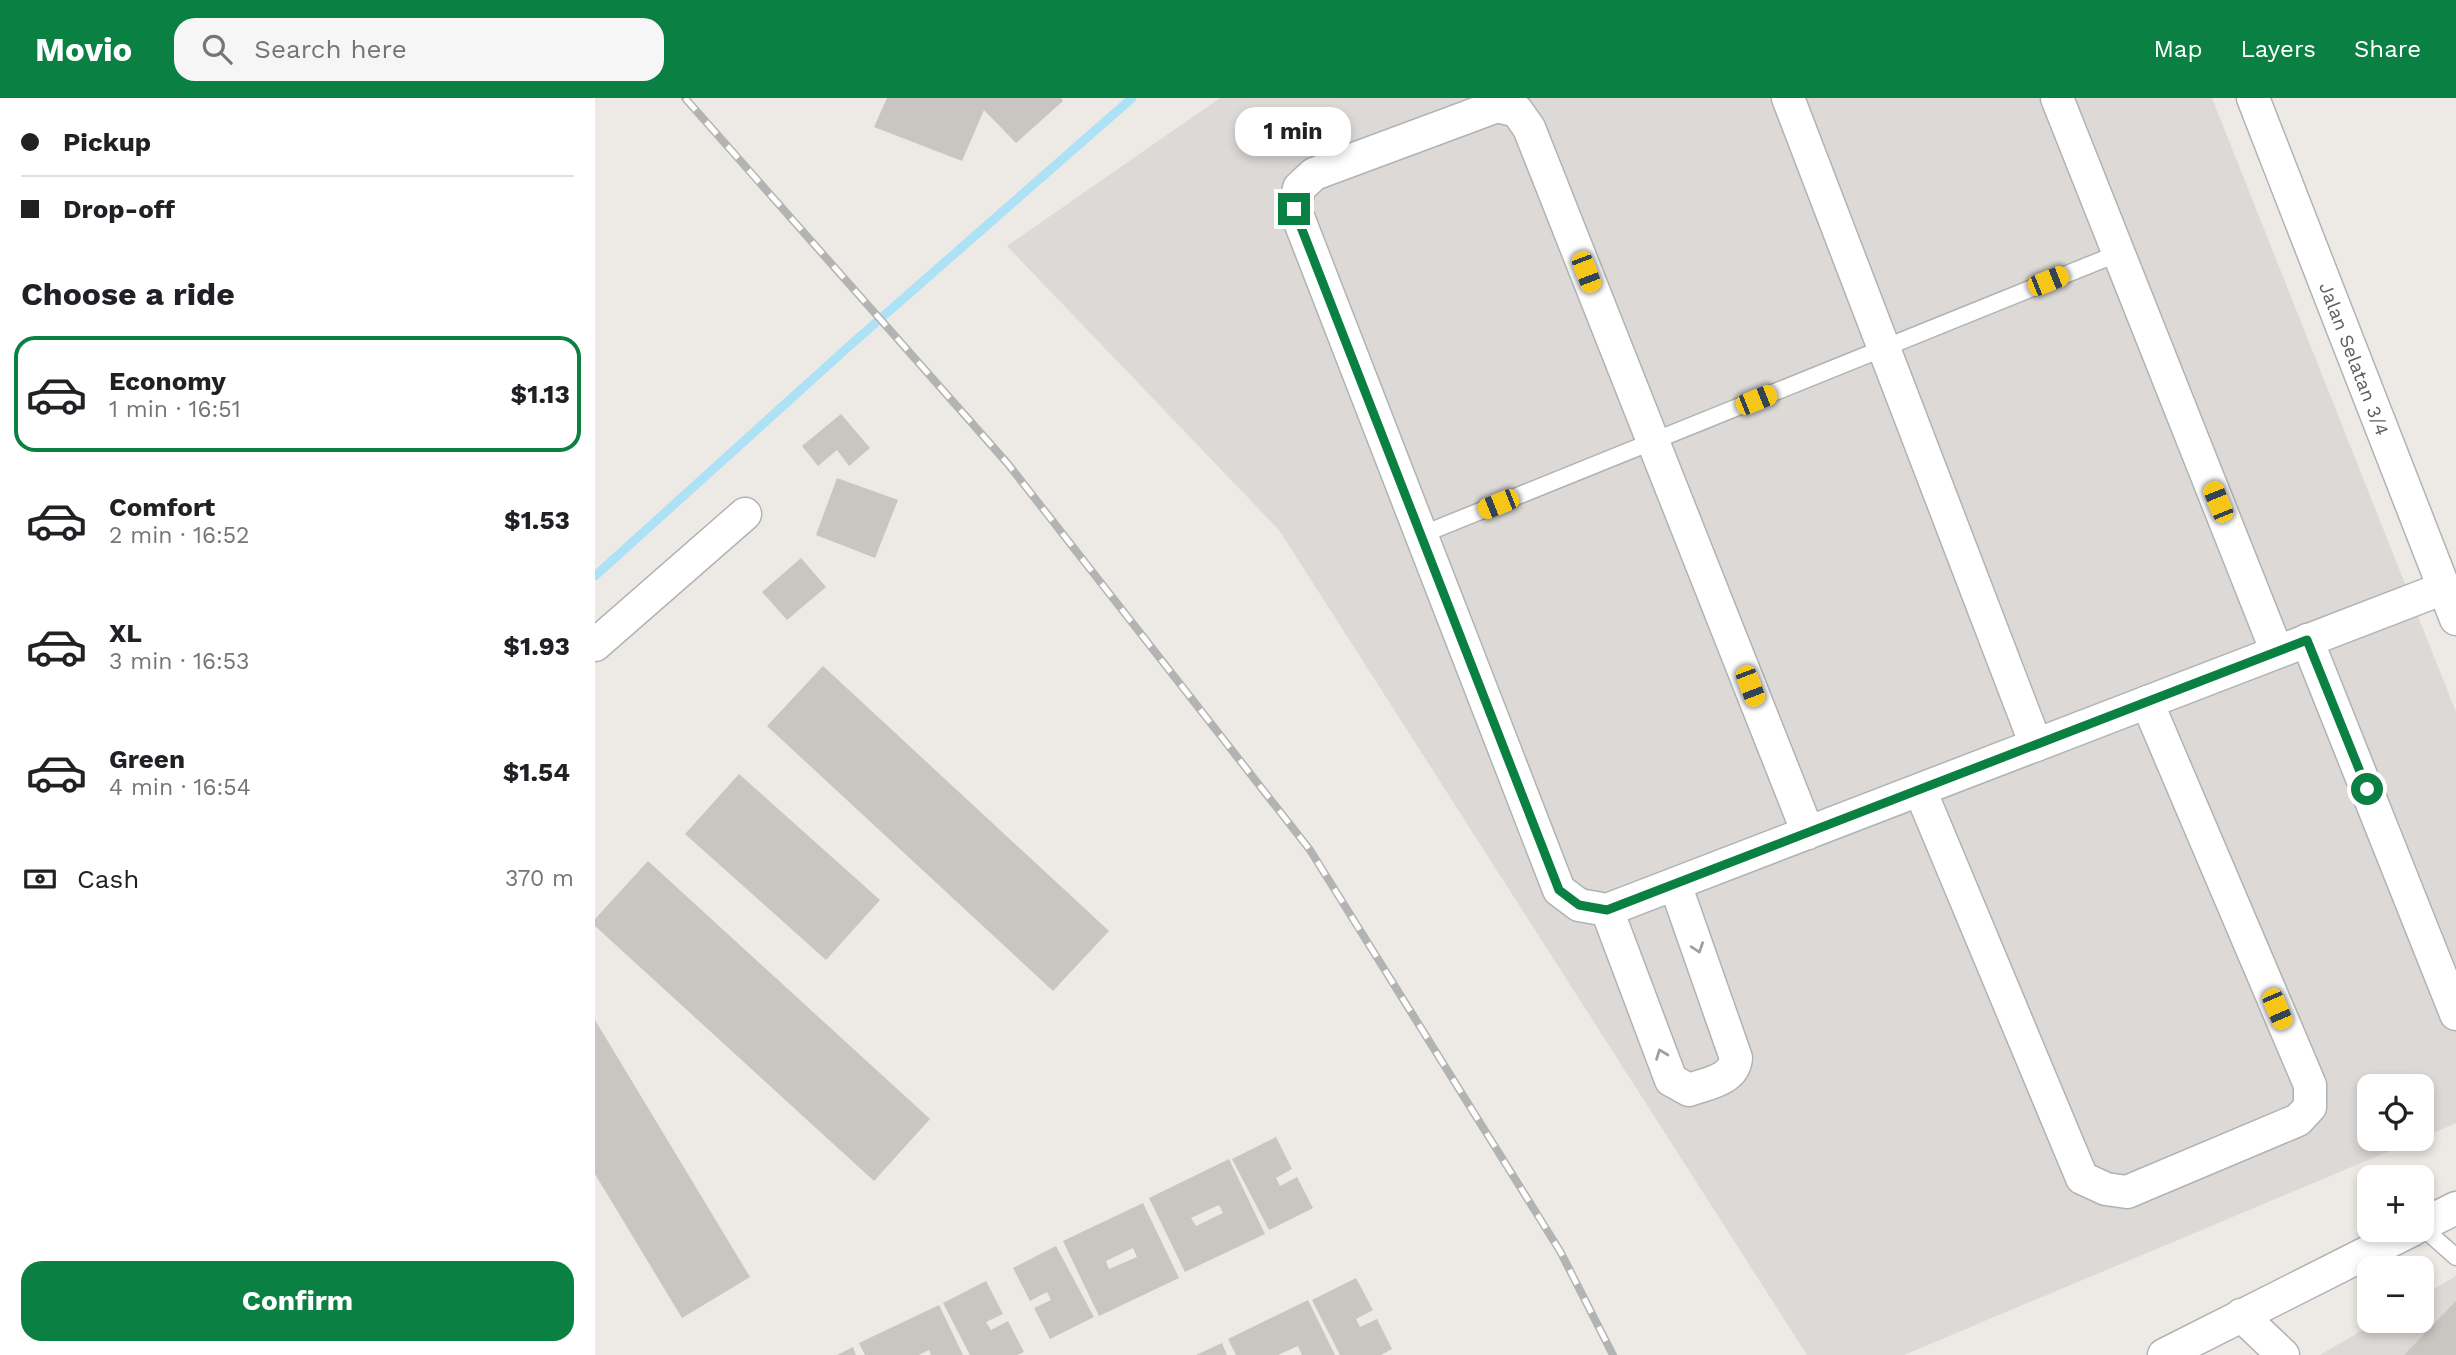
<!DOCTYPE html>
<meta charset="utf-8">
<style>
:root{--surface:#fff;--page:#f6f6f6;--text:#202124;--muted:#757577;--line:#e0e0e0;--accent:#0b8043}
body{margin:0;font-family:"Work Sans",sans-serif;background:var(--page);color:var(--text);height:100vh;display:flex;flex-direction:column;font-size:26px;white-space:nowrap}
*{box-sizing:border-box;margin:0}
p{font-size:23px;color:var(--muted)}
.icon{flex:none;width:38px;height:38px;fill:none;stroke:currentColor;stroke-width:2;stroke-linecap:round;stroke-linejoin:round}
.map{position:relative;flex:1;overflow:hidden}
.details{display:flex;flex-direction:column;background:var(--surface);width:595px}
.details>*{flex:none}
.hud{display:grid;align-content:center;height:154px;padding:0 21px;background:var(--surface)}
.controls{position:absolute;left:1762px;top:976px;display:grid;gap:14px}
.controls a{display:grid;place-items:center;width:77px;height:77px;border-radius:14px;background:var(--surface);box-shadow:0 4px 10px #0003;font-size:35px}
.end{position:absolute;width:32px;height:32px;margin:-16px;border:9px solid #0b8043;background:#fff;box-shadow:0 0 0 4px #fff}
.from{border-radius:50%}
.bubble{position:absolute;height:49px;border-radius:21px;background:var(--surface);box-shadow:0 4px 10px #0003;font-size:23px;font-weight:700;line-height:49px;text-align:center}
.car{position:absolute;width:21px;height:42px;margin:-21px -10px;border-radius:9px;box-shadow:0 0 5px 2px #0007;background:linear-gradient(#f5c518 24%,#345 0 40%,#f5c518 0 76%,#345 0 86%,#f5c518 0)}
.hud b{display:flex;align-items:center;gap:24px;height:66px;font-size:26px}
.hud b+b{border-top:2px solid var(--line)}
.hud i{width:18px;height:18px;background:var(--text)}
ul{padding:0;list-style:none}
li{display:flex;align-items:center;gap:21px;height:116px;margin:0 14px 10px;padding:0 7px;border:4px solid transparent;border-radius:21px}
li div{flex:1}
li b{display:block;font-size:26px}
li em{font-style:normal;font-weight:700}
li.active{border-color:var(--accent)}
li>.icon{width:63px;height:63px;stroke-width:1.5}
h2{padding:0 21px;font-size:32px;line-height:84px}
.pay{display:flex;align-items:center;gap:18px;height:77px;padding:0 21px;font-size:26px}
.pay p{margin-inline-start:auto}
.action{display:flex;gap:14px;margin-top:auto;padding:14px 21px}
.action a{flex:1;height:80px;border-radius:21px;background:var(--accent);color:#fff;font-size:28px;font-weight:700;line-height:80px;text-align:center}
header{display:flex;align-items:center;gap:42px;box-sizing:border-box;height:98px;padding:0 35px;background:var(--accent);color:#fff}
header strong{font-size:33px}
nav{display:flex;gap:38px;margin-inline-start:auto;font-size:24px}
.search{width:490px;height:63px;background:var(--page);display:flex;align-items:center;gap:18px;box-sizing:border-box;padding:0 24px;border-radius:21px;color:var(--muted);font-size:26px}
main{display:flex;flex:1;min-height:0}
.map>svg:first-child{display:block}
.industrial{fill:#dcd9d7}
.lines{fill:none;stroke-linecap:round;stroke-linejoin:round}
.stream{stroke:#ade1f5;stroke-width:9}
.building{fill:#c9c5c1;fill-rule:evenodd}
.service-casing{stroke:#b0b3b5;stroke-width:19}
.minor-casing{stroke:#b0b3b5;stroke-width:35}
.service{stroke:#fff;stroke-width:16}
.minor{stroke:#fff;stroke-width:32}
.rail-casing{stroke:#b2b3b3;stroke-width:8}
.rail{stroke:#fff;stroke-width:5;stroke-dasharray:16;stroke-linecap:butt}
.oneway{stroke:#9ea0a1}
.route{stroke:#0b8043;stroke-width:9}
.labels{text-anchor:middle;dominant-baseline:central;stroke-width:5;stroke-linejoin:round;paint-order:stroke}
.street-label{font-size:19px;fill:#5d6163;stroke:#fff}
</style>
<header>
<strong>Movio</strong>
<div class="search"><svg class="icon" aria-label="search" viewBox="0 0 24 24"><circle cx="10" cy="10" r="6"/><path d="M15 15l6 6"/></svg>Search here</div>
<nav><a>Map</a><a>Layers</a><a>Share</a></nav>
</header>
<main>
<section class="details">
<div class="hud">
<b><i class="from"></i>Pickup</b>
<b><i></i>Drop-off</b>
</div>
<h2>Choose a ride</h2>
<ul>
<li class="active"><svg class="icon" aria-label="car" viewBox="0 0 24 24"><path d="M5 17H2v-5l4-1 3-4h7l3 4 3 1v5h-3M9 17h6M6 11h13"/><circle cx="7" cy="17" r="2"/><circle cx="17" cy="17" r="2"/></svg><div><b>Economy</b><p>1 min · 16:51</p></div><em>$1.13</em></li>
<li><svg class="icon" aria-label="car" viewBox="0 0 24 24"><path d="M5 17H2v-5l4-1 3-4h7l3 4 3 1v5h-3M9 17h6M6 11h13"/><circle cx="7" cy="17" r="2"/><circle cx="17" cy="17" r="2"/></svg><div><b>Comfort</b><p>2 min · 16:52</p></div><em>$1.53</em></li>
<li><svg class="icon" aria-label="car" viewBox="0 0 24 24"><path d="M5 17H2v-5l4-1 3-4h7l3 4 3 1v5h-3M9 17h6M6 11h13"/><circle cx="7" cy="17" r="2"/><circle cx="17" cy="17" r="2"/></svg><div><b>XL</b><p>3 min · 16:53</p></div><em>$1.93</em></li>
<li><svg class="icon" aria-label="car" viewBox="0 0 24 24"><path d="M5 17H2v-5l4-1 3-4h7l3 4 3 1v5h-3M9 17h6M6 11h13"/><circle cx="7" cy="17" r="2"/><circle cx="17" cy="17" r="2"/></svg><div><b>Green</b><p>4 min · 16:54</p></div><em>$1.54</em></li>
</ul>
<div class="pay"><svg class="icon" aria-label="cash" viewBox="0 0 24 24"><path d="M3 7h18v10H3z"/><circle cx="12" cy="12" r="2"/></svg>Cash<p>370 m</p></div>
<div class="action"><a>Confirm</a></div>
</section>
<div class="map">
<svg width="1861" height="1257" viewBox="0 0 1861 1257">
<rect width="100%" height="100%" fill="#edeae5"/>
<g class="industrial">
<polygon points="625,0 1617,0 1861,614 1861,1025 1827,1040 1827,989 1774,989 1774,1041 1823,1041 1309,1257 1212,1257 684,432 412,148"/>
<polygon points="1861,1178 1861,1257 1725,1257 1783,1223 1827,1223 1827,1198"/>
</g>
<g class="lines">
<polyline class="stream" points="0,478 252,250 537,0"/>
</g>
<g class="building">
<polygon points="292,0 466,0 468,3 421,45 389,12 367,63 279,29"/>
<polygon points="246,316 275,350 254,368 242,352 223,368 207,348"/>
<polygon points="242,380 303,402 280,460 221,437"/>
<polygon points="206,460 231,489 192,522 167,494"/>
<polygon points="228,568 514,833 458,893 172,628"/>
<polygon points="144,676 285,802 231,862 90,736"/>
<polygon points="53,763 335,1021 279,1083 0,828 0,821"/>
<polygon points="0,922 155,1179 87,1220 0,1076"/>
<polygon points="681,1039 697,1071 681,1080 685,1088 702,1079 718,1110 674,1132 637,1061"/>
<path d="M634 1061 670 1136 590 1174 554 1100ZM624 1107 628 1115 601 1128 596 1120Z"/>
<path d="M548 1105 584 1180 504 1218 468 1143ZM538 1150 542 1159 514 1171 511 1163Z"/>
<polygon points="461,1148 499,1219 455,1241 439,1210 456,1202 452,1194 435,1203 418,1170"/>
<polygon points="761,1180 778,1212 761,1221 765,1229 782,1221 797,1251 786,1257 745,1257 717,1202"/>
<polygon points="391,1183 408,1216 391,1224 396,1232 413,1223 429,1254 422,1257 375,1257 348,1205"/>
<polygon points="713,1202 740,1257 707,1257 703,1248 683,1257 641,1257 633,1241"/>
<polygon points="1861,1203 1861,1257 1809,1257"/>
<polygon points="344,1207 368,1257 336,1257 334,1252 324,1257 270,1257 264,1245"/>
<polygon points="627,1245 632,1257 601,1257"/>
<polygon points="258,1249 261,1257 242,1257"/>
</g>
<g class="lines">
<defs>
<g id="service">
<polyline points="826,437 1524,155"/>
<polyline points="1827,1129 1861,1159"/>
</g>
<g id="minor">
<polyline points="1193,0 1441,647"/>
<polyline points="1462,0 1682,554"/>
<polyline points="1658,0 1861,521"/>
<polyline points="1712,542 1861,916"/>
<polyline points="0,547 150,416"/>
<polyline points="1325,692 1487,1080 1511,1091 1532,1094 1703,1022 1715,1009 1715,987 1552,604"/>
<polyline points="1213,735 934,30 922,13 902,8 719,76 704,90 700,111 964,792 984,807 1012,812 1849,490"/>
<path d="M1012 812 1076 982 1094 992C1113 985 1139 982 1141 960L1080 786"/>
<polyline points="1827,1127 1861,1110"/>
<polyline points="1646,1217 1688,1257"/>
<polyline points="1569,1257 1817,1132"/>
</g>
</defs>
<use href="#service" class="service-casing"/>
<use href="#minor" class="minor-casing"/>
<use href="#service" class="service"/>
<use href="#minor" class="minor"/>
<defs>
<polyline id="rail" points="90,0 413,366 715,752 965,1153 1018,1257"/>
</defs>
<use href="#rail" class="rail-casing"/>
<use href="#rail" class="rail"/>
</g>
<defs><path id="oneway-chevron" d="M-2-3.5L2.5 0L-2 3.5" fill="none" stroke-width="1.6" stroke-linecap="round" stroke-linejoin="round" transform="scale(1.75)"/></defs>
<g class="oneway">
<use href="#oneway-chevron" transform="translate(1103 850) rotate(71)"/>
<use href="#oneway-chevron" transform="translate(1066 956) rotate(-111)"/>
</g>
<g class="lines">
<polyline class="route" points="699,111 964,792 984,807 1012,812 1712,542 1772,691"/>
</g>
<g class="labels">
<g class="street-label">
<text transform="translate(1759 261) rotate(69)">Jalan Selatan 3/4</text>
</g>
</g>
</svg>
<div class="controls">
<a><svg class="icon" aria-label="locate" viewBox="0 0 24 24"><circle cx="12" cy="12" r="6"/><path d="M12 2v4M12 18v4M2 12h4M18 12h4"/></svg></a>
<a>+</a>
<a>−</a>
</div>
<i class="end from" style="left:1772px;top:691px"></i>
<i class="end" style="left:699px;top:111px"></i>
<div class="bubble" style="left:640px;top:9px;width:116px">1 min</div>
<i class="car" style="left:991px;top:174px;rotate:159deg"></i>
<i class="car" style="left:1453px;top:183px;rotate:68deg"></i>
<i class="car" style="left:1161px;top:302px;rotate:68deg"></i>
<i class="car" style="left:1623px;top:404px;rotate:338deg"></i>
<i class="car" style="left:903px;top:406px;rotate:248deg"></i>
<i class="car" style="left:1155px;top:588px;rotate:159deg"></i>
<i class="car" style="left:1682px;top:911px;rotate:157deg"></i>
</div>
</main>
